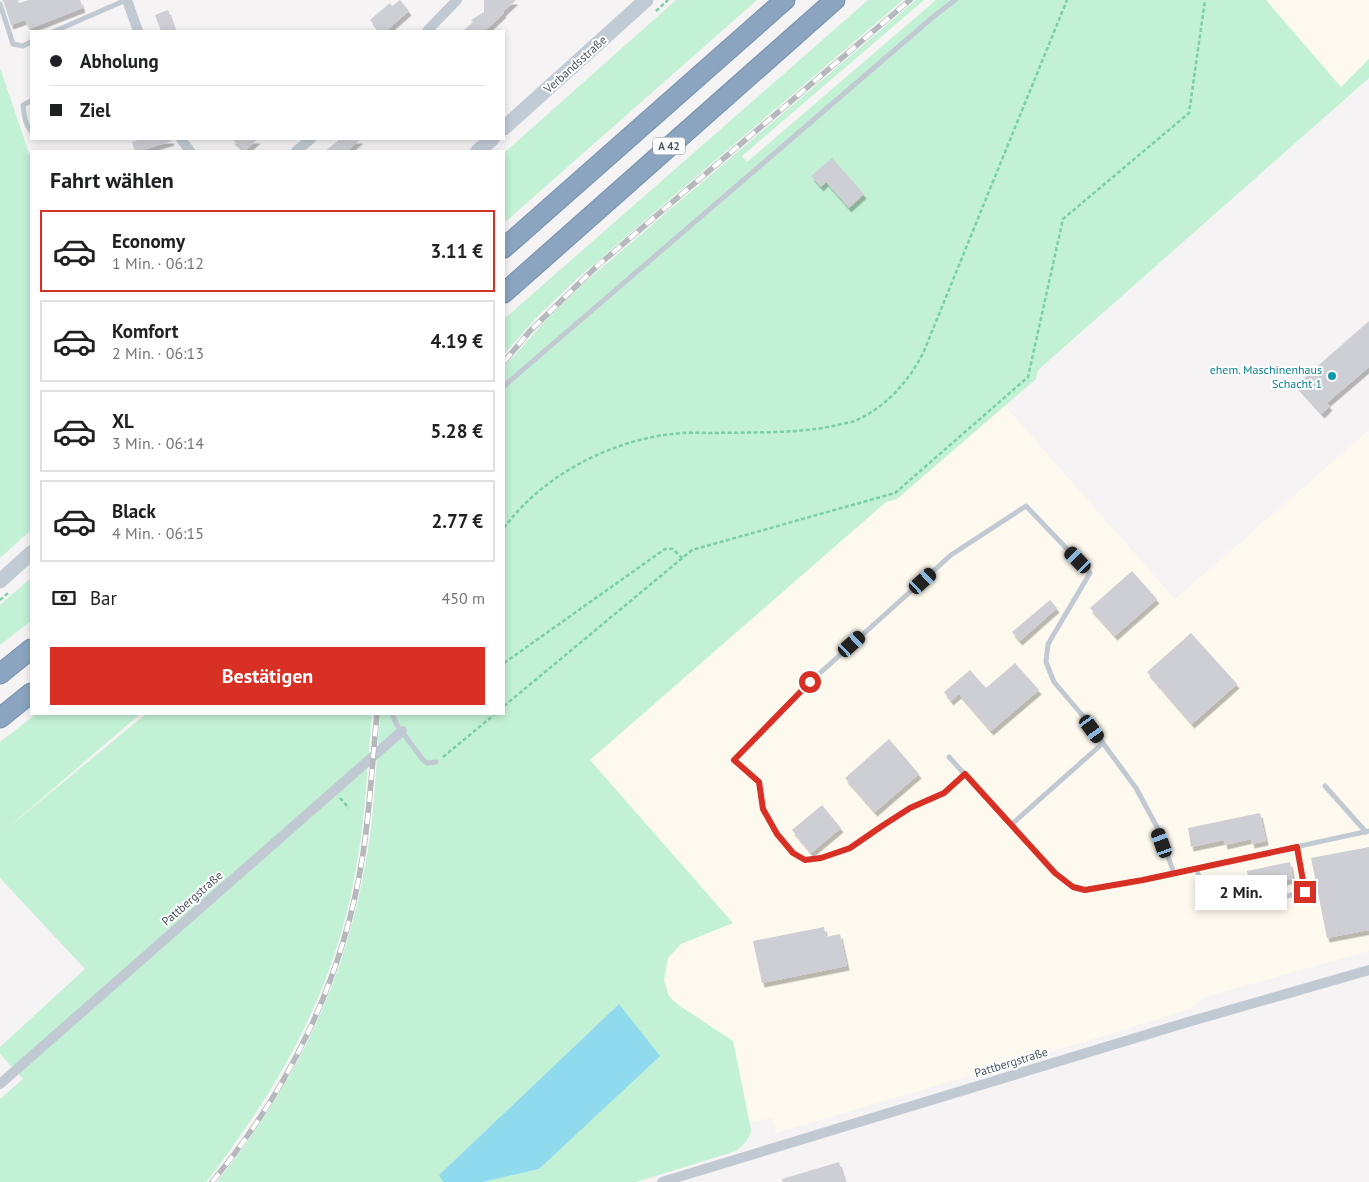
<!DOCTYPE html>
<html lang="de">
<meta charset="utf-8">
<style>
:root{--surface:#fff;--page:#f6f6f6;--text:#202124;--muted:#757577;--line:#e0e0e0;--accent:#d93025}
body{margin:0;font-family:"PT Sans",sans-serif;background:var(--page);color:var(--text);height:100vh;display:flex;flex-direction:column;font-size:19px;white-space:nowrap}
*{box-sizing:border-box;margin:0}
p{font-size:16px;color:var(--muted)}
.icon{flex:none;width:28px;height:28px;fill:none;stroke:currentColor;stroke-width:2;stroke-linecap:round;stroke-linejoin:round}
.map{position:relative;flex:1;overflow:hidden}
.panel{position:absolute;left:30px;top:150px;width:475px;height:565px;display:flex;flex-direction:column;background:var(--surface);border-radius:0px;box-shadow:0 2px 8px #0003}
.panel>*{flex:none}
.top-card{position:absolute;left:30px;top:30px;width:475px;height:110px;border-radius:0px;box-shadow:0 2px 8px #0003;display:grid;align-content:center;height:110px;padding:0 20px;background:var(--surface)}
.end{position:absolute;width:22px;height:22px;margin:-11px;border:6px solid #d93025;background:#fff;box-shadow:0 0 0 2px #fff}
.from{border-radius:50%}
.bubble{position:absolute;height:35px;border-radius:0px;background:var(--surface);box-shadow:0 2px 8px #0003;font-size:16px;font-weight:600;line-height:35px;text-align:center}
.car{position:absolute;width:15px;height:30px;margin:-15px -8px;border-radius:6px;box-shadow:0 0 4px 1px #0007;background:linear-gradient(#222 24%,#8ab4d8 0 40%,#222 0 76%,#8ab4d8 0 86%,#222 0)}
.top-card b{display:flex;align-items:center;gap:18px;height:48px;font-size:19px}
.top-card b+b{border-top:1px solid var(--line)}
.top-card i{width:12px;height:12px;background:var(--text)}
ul{padding:0;list-style:none}
li{display:flex;align-items:center;gap:15px;height:82px;margin:0 10px 8px;padding:0 10px;border:2px solid var(--line);border-radius:0px}
li div{flex:1}
li b{display:block;font-size:19px}
li em{font-style:normal;font-weight:600}
li.selected{border-color:var(--accent)}
li>.icon{width:45px;height:45px;stroke-width:1.5}
h2{padding:0 20px;font-size:22px;line-height:60px}
.pay{display:flex;align-items:center;gap:12px;height:55px;padding:0 20px;font-size:19px}
.pay p{margin-inline-start:auto}
.action{display:flex;gap:10px;margin-top:auto;padding:10px 20px}
.action a{flex:1;height:58px;border-radius:0px;background:var(--accent);color:#fff;font-size:20px;font-weight:600;line-height:58px;text-align:center}
.map>svg:first-child{display:block}
.commercial{fill:#fdf9ef}
.green{fill:#c3f1d5}
.water{fill:#90daee}
.building{fill:#cdcfd5;filter:url(#shadow)}
.lines{fill:none;stroke-linecap:round;stroke-linejoin:round}
.motorway-casing{stroke:#7690ad;stroke-width:21}
.path{stroke:#7ad0a6;stroke-width:2.5;stroke-dasharray:4 2.5;stroke-linecap:butt}
.service{stroke:#c1cad2;stroke-width:5}
.minor{stroke:#c1cad2;stroke-width:10}
.secondary{stroke:#c1cbd6;stroke-width:15}
.motorway{stroke:#8ba5c1;stroke-width:19}
.rail-casing{stroke:#b5b8bd;stroke-width:5.5}
.rail{stroke:#fff;stroke-width:4;stroke-dasharray:11;stroke-linecap:butt}
.route{stroke:#d93025;stroke-width:6}
.culture-dot{fill:#0f9aa8;stroke:#fff;stroke-width:2}
.labels{text-anchor:middle;dominant-baseline:central;stroke-width:4;stroke-linejoin:round;paint-order:stroke}
.shield{fill:#fff;stroke:#808990;stroke-width:1}
.shield-label{font-size:11px;font-weight:bold;fill:#4a5661}
.street-label{font-size:12px;fill:#4a5661;stroke:#fff}
.culture-label{font-size:12px;fill:#0d838f;stroke:#fff;text-anchor:end}
</style>
<div class="map">
<svg width="1369" height="1182" viewBox="0 0 1369 1182">
<defs>
<filter id="shadow"><feDropShadow dx="2.5" dy="4.5" stdDeviation="0" flood-color="#0004"/></filter>
</defs>
<rect width="100%" height="100%" fill="#f5f3f3"/>
<g class="commercial">
<polygon points="1266,0 1369,0 1369,59 1341,87"/>
<polygon points="1005,406 1175,599 1369,430 1369,951 1205,997 1190,1009 1091,1040 776,1133 772,1118 750,1123 733,1041 681,1007 669,996 664,980 668,958 681,944 698,936 590,760 886,502 897,499"/>
</g>
<g class="green">
<polygon points="676,0 757,0 504,223 504,153"/>
<polygon points="868,0 903,0 580,276 537,317 504,354 504,319"/>
<path d="M916 0H924L742 156 747 162 936 0H1266L1341 87 1369 59V78L1038 370 1036 379 897 499 886 502 590 760 733 923 681 944 668 958 664 980 669 996 677 1004 733 1041 751 1130C749 1140 744 1145 736 1151L636 1182H483L539 1169 619 1004 439 1175 443 1182H217C295 1084 344 985 366 861 375 813 376 763 380 714H504V367L548 318 585 282Z"/>
<polygon points="0,68 31,159 31,530 0,558"/>
<polygon points="31,578 31,621 0,645 0,605"/>
<path d="M36 714H140L3 832 146 714H372C367 769 365 825 354 879 337 970 298 1052 246 1127 233 1146 220 1165 206 1182H0V1099L23 1079 0 1054V1047L85 969 0 878V742Z"/>
</g>
<polygon class="water" points="619,1004 660,1056 539,1169 483,1182 443,1182 439,1175"/>
<g class="building">
<polygon points="2,0 18,0 19,3 29,0 80,0 83,8 29,29 25,20 11,25 4,3"/>
<polygon points="400,0 409,11 386,31 380,31 370,20 390,3 392,6"/>
<polygon points="484,0 516,0 503,12 504,13 485,31 463,31 473,22 471,20 484,12"/>
<polygon points="168,10 175,31 161,31 155,15"/>
<polygon points="141,139 171,139 172,141 140,151 135,151 132,142"/>
<polygon points="232,139 258,139 245,151"/>
<polygon points="340,139 361,139 347,151 325,151"/>
<polygon points="832,158 864,194 849,208 826,182 821,187 811,176"/>
<polygon points="1369,321 1369,367 1327,403 1330,406 1322,414 1296,385"/>
<polygon points="1132,571 1157,599 1115,636 1090,608"/>
<polygon points="1050,600 1057,608 1020,641 1012,632"/>
<polygon points="1191,633 1237,684 1192,724 1147,672"/>
<polygon points="1015,663 1039,690 991,731 959,694 951,701 944,692 970,670 986,688"/>
<polygon points="889,739 919,774 875,812 845,778"/>
<polygon points="822,805 841,828 811,853 792,830"/>
<polygon points="1260,813 1266,841 1252,844 1251,839 1225,845 1224,840 1191,847 1188,828"/>
<polygon points="1369,847 1369,930 1327,938 1311,858"/>
<polygon points="1290,862 1293,879 1250,887 1247,871"/>
<polygon points="824,927 826,937 840,934 847,966 762,983 753,941"/>
<polygon points="839,1162 845,1182 783,1182 782,1179"/>
</g>
<g class="lines">
<defs>
<g id="motorway">
<polyline points="504,248 785,0"/>
<polyline points="504,293 835,0"/>
<polyline points="0,674 31,649"/>
<polyline points="0,718 31,693"/>
</g>
</defs>
<use href="#motorway" class="motorway-casing"/>
<g class="path">
<polyline points="656,11 668,0"/>
<path d="M504 528C542 476 609 441 672 434 685 432 700 433 714 433 755 432 798 434 838 425 844 423 851 423 857 420 887 406 910 380 924 351L1067 0"/>
<polyline points="0,600 8,593"/>
<polyline points="504,663 665,549 673,549 682,558"/>
<polyline points="504,706 692,550 895,493 1028,377 1063,219 1189,113 1205,0"/>
<polyline points="443,757 495,714"/>
<polyline points="340,798 349,808"/>
</g>
<g class="service">
<polyline points="0,4 13,44 23,46 31,42"/>
<polyline points="55,31 126,0"/>
<path d="M31 101 23 105C24 114 25 124 31 131"/>
<polyline points="504,386 933,17 955,0"/>
<polyline points="392,714 397,725 423,760 427,763 436,762"/>
<polyline points="949,757 1055,873 1073,887 1085,890 1143,880 1369,831"/>
<polyline points="965,774 944,793 911,808 882,826 850,849 821,858 805,860 793,853 777,834 763,809 759,782 734,760 810,682 951,555 1026,506 1090,573 1048,644 1046,662 1054,682 1083,716 1136,788 1157,827 1174,873"/>
<polyline points="1325,786 1366,832"/>
<polyline points="1012,824 1103,743"/>
<polyline points="1197,869 1205,904 1236,898"/>
<polyline points="1287,896 1305,892 1297,847"/>
</g>
<g class="minor">
<polyline points="127,0 138,31"/>
<polyline points="427,31 457,0"/>
<polyline points="181,139 190,151"/>
<polyline points="296,151 311,139"/>
<polyline points="0,1084 402,731"/>
<polyline points="662,1182 1188,1022 1369,970"/>
</g>
<g class="secondary">
<polyline points="504,128 646,0"/>
<polyline points="478,151 492,139"/>
<polyline points="0,581 31,553"/>
</g>
<use href="#motorway" class="motorway"/>
<defs>
<g id="rail">
<polyline points="504,362 530,331 596,267 910,0"/>
<path d="M212 1182C289 1090 343 979 362 860 370 812 372 763 377 714"/>
</g>
</defs>
<use href="#rail" class="rail-casing"/>
<use href="#rail" class="rail"/>
</g>
<g class="lines">
<polyline class="route" points="810,682 734,760 759,782 763,809 777,834 793,853 805,860 821,858 850,848 882,826 910,808 944,793 965,774 1055,873 1073,887 1085,890 1143,880 1297,847 1305,892"/>
</g>
<circle class="culture-dot" cx="1332" cy="376" r="5"/>
<g class="labels">
<rect class="shield" x="653" y="137.5" width="32" height="17" rx="4"/>
<g class="shield-label">
<text x="669" y="146">A 42</text>
</g>
<g class="street-label">
<text transform="translate(575 64) rotate(-42)">Verbandsstraße</text>
<text transform="translate(192 898) rotate(-41)">Pattbergstraße</text>
<text transform="translate(1011 1062) rotate(-17)">Pattbergstraße</text>
</g>
<g class="culture-label">
<text x="1322" y="369">ehem. Maschinenhaus<tspan x="1322" dy="14">Schacht 1</tspan></text>
</g>
</g>
</svg>
<i class="end from" style="left:810px;top:682px"></i>
<i class="end" style="left:1305px;top:892px"></i>
<div class="bubble" style="left:1195px;top:875px;width:92px">2 Min.</div>
<i class="car" style="left:1078px;top:560px;rotate:316deg"></i>
<i class="car" style="left:923px;top:581px;rotate:48deg"></i>
<i class="car" style="left:852px;top:644px;rotate:48deg"></i>
<i class="car" style="left:1092px;top:729px;rotate:144deg"></i>
<i class="car" style="left:1162px;top:843px;rotate:340deg"></i>
<div class="top-card">
<b><i class="from"></i>Abholung</b>
<b><i></i>Ziel</b>
</div>
<section class="panel">
<h2>Fahrt wählen</h2>
<ul>
<li class="selected"><svg class="icon" aria-label="car" viewBox="0 0 24 24"><path d="M5 17H2v-5l4-1 3-4h7l3 4 3 1v5h-3M9 17h6M6 11h13"/><circle cx="7" cy="17" r="2"/><circle cx="17" cy="17" r="2"/></svg><div><b>Economy</b><p>1 Min. · 06:12</p></div><em>3.11 €</em></li>
<li><svg class="icon" aria-label="car" viewBox="0 0 24 24"><path d="M5 17H2v-5l4-1 3-4h7l3 4 3 1v5h-3M9 17h6M6 11h13"/><circle cx="7" cy="17" r="2"/><circle cx="17" cy="17" r="2"/></svg><div><b>Komfort</b><p>2 Min. · 06:13</p></div><em>4.19 €</em></li>
<li><svg class="icon" aria-label="car" viewBox="0 0 24 24"><path d="M5 17H2v-5l4-1 3-4h7l3 4 3 1v5h-3M9 17h6M6 11h13"/><circle cx="7" cy="17" r="2"/><circle cx="17" cy="17" r="2"/></svg><div><b>XL</b><p>3 Min. · 06:14</p></div><em>5.28 €</em></li>
<li><svg class="icon" aria-label="car" viewBox="0 0 24 24"><path d="M5 17H2v-5l4-1 3-4h7l3 4 3 1v5h-3M9 17h6M6 11h13"/><circle cx="7" cy="17" r="2"/><circle cx="17" cy="17" r="2"/></svg><div><b>Black</b><p>4 Min. · 06:15</p></div><em>2.77 €</em></li>
</ul>
<div class="pay"><svg class="icon" aria-label="cash" viewBox="0 0 24 24"><path d="M3 7h18v10H3z"/><circle cx="12" cy="12" r="2"/></svg>Bar<p>450 m</p></div>
<div class="action"><a>Bestätigen</a></div>
</section>
</div>
